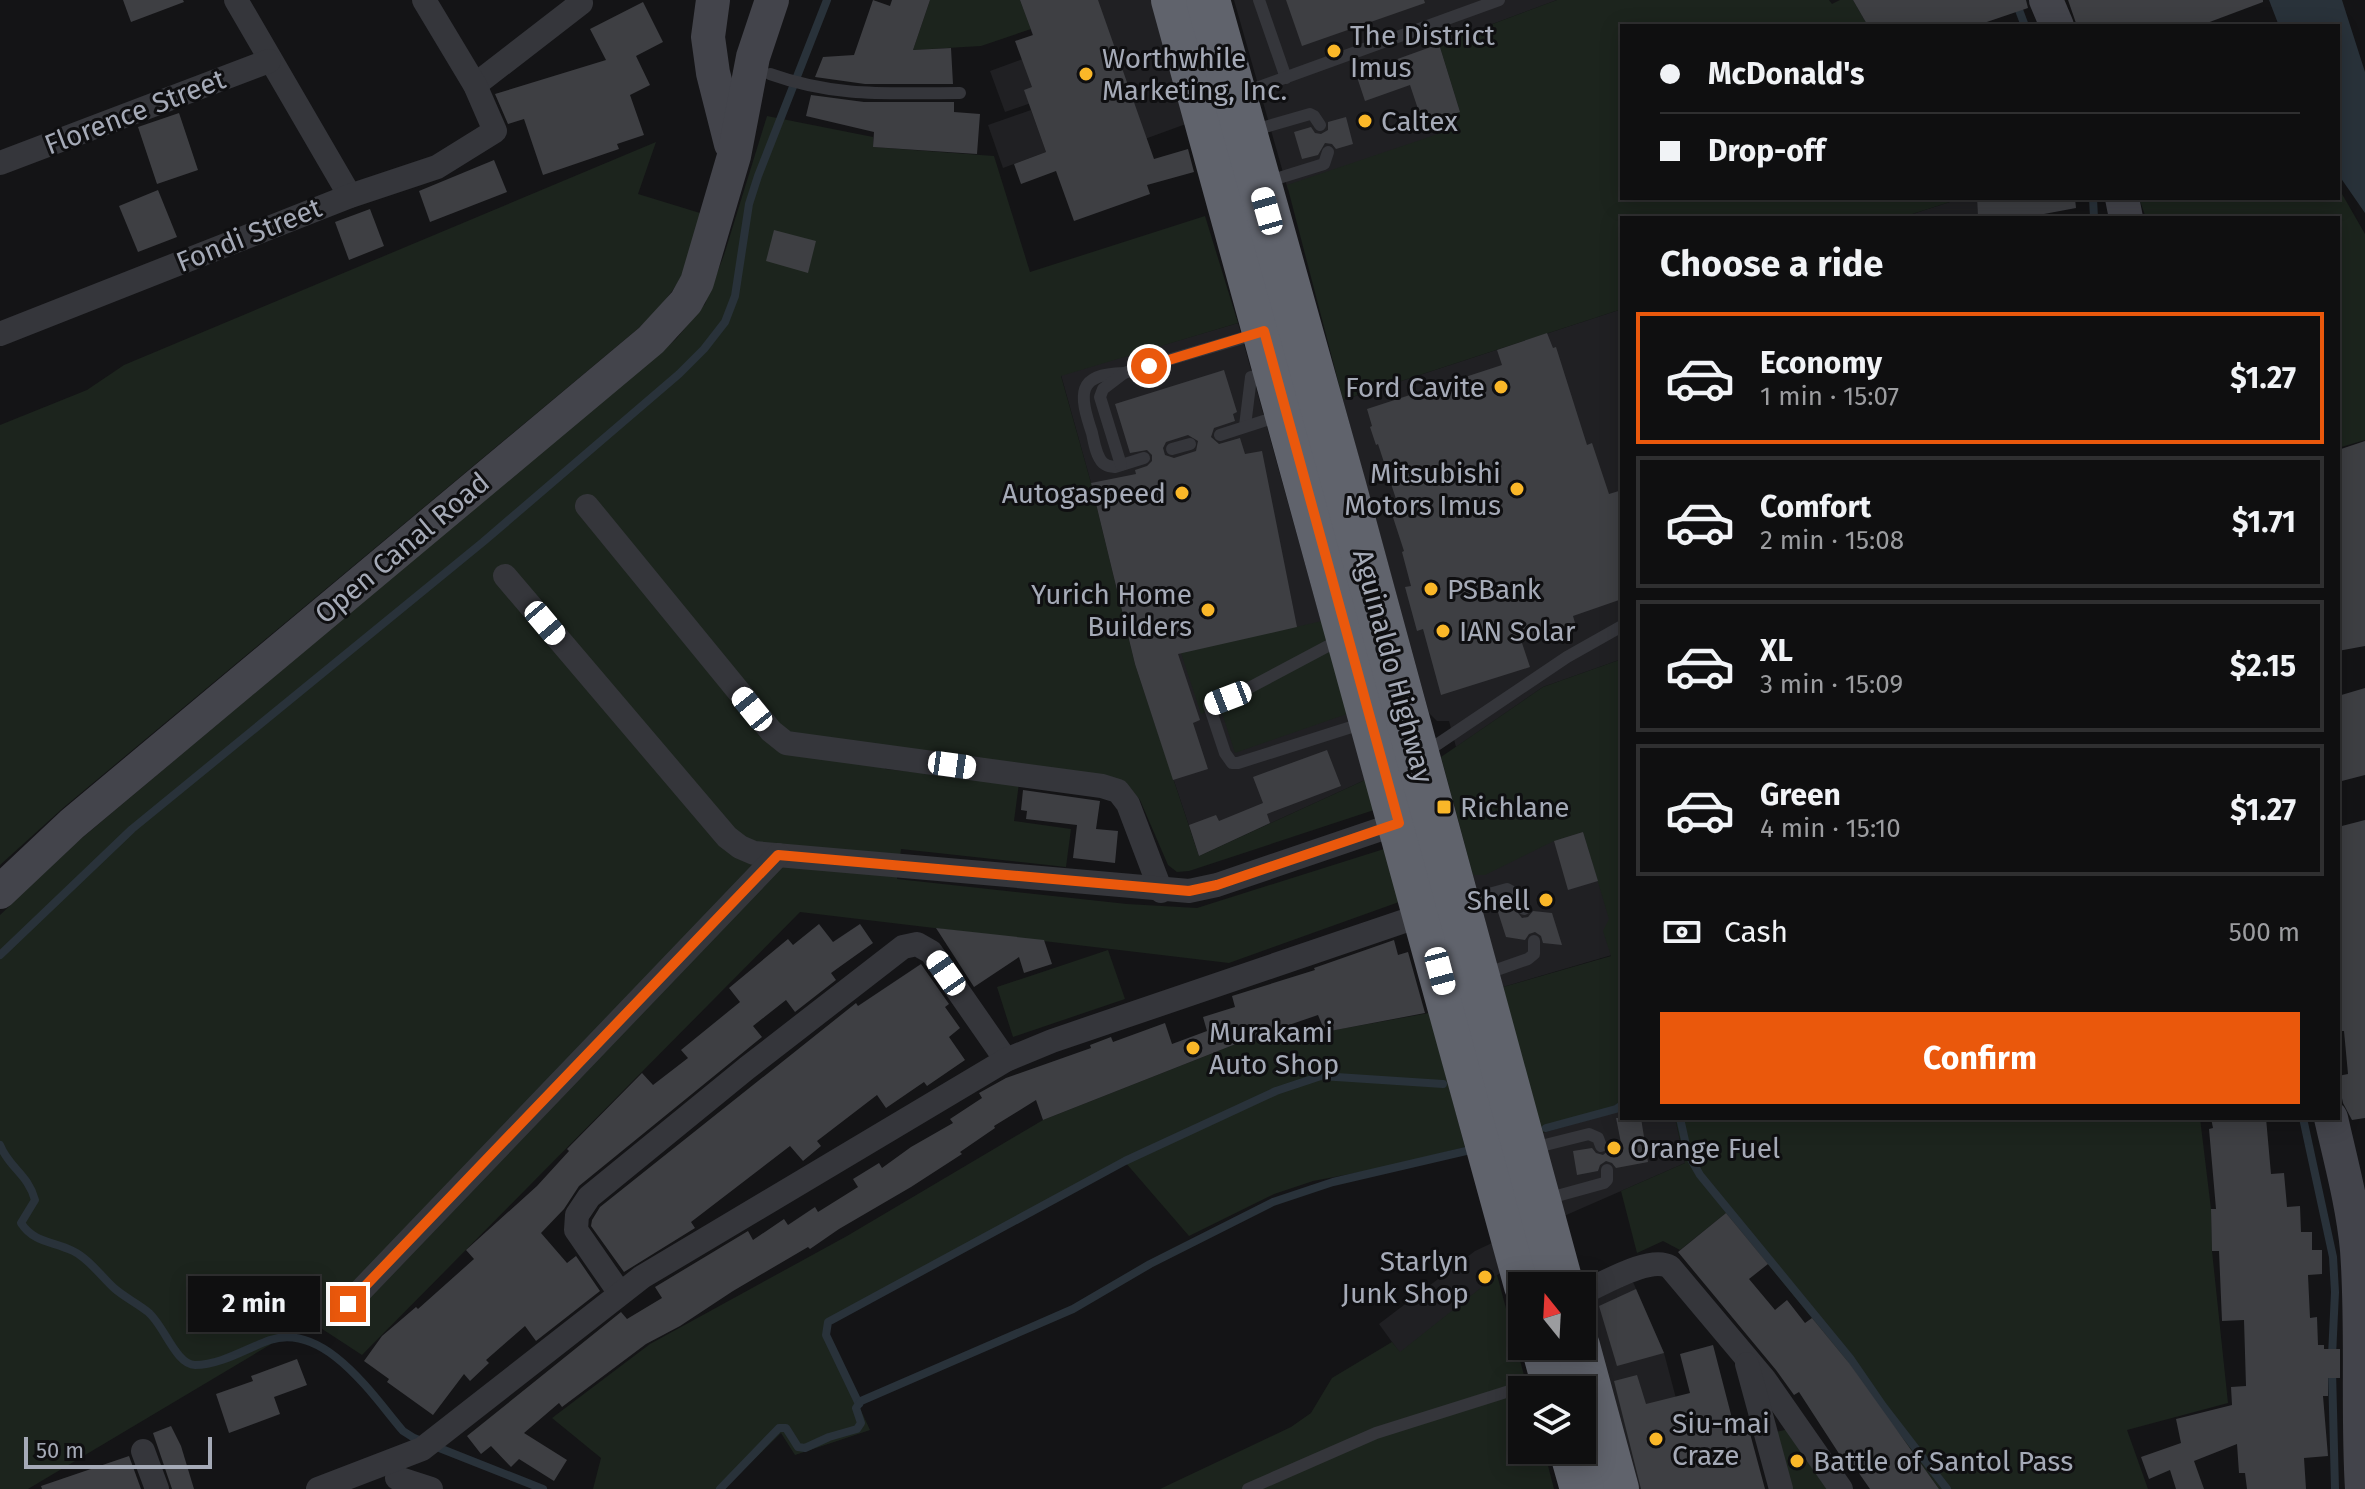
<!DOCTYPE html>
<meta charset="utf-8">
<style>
:root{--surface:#0f0f10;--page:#181819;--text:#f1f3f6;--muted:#9b9c9f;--line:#2f2f30;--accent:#ea580c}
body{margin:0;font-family:"Fira Sans",sans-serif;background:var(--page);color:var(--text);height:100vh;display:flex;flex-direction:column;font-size:30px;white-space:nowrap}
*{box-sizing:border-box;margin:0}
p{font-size:26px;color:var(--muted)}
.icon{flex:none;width:44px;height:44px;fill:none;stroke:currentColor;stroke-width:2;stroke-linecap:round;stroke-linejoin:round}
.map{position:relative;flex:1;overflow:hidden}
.sheet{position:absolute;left:1620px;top:216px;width:720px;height:904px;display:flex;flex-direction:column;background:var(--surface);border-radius:0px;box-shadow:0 4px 20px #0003,0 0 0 2px var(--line)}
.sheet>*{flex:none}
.hud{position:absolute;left:1620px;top:24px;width:720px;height:176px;border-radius:0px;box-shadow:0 4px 20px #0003,0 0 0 2px var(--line);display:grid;align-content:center;height:176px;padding:0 40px;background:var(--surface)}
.needle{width:52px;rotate:342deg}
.buttons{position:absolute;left:1508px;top:1272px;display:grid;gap:16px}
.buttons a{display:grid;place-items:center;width:88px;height:88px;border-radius:0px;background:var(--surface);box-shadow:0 4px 20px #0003,0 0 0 2px var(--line);font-size:40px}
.scale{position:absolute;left:24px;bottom:20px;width:188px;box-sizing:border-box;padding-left:8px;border:4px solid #a5aab7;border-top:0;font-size:22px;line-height:28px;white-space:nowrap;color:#a5aab7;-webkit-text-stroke:6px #0f0f11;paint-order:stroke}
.end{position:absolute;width:36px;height:36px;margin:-18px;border:10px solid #ea580c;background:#fff;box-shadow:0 0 0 4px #fff}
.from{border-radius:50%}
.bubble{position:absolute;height:56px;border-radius:0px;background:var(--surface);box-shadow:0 4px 20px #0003,0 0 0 2px var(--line);font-size:26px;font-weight:700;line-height:56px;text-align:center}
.car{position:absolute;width:24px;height:48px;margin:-24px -12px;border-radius:10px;box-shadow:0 0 6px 2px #0007;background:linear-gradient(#fff 24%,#345 0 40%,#fff 0 76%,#345 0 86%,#fff 0)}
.hud b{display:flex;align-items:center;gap:28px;height:76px;font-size:30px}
.hud b+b{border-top:2px solid var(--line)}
.hud i{width:20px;height:20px;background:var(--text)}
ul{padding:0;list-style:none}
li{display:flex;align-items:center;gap:24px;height:132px;margin:0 16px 12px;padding:0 24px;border:4px solid var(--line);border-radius:0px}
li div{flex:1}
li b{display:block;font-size:30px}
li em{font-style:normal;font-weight:700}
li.current{border-color:var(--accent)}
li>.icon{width:72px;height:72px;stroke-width:1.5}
h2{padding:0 40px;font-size:36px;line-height:96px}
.pay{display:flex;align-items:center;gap:20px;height:88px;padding:0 40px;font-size:30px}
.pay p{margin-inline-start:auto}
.cta{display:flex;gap:16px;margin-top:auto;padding:16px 40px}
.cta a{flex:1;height:92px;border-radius:0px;background:var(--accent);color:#fff;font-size:32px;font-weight:700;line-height:92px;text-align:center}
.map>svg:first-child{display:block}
.built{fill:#202023}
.green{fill:#1c241d}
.water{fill:#29323a}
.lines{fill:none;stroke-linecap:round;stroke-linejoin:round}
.stream{stroke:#29323a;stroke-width:8}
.building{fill:#3e3f43;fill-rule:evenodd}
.lane{stroke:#35363b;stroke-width:12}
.street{stroke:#35363b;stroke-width:24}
.secondary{stroke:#43444b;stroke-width:34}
.highway{stroke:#60636c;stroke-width:44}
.route{stroke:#ea580c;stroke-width:10}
.poi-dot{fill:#fab728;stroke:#0f0f11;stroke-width:3}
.labels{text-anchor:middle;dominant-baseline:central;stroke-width:6;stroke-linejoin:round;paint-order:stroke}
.poi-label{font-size:28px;fill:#a5aab7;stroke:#0f0f11;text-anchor:start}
.street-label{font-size:28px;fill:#a5aab7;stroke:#0f0f11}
</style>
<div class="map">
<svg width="2365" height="1489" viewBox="0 0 2365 1489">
<rect width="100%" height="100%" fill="#141416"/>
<g class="built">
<polygon points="1020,0 1151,0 1186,124 1079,163 1054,95 1005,112 990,71 1039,53"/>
<polygon points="1234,0 1557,0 1439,44 1466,130 1288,190"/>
<polygon points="1031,110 1046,152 1003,168 988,125"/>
<polygon points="1962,198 1977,198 1978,218 1900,218"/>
<polygon points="1622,309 1622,659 1543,687 1456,747 1449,721 1437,721 1429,713 1343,400"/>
<polygon points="1238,323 1365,780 1199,856 1135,664 1091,483 1061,375"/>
<polygon points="1586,819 1622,952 1503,987 1473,875"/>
<polygon points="1622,1110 1622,1118 1675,1118 1685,1163 1564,1216 1542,1133"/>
<polygon points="1492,1243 1500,1273 1400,1353 1379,1324 1475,1251"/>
<polygon points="1633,1282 1664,1353 1700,1489 1638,1489 1587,1303"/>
</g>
<g class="green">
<polygon points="930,0 1020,0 1031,29 981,46 913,50"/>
<polygon points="1557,0 1829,0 1832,4 1840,0 1853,0 1868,26 1622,26 1622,198 1962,198 1900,218 1622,218 1622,309 1343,400 1287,185 1441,133 1437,120 1460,112 1439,44"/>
<polygon points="767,116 873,137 873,147 994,156 1030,272 1205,216 1238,323 1061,376 1091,483 1135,664 1199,856 1365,780 1374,810 1189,871 1177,872 1168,865 1140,800 1126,783 886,748 885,769 1019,783 1014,821 1071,829 1066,867 901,849 897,879 1127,904 1197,908 1384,849 1399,902 1229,963 800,912 362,1355 310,1321 28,1489 0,1489 0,915 76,843 676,339 705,304 724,255"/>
<path d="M656 142 638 194 700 213C688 270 682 286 640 327L63 808 0 865V425L87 390 124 365Z"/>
<polygon points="2338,187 2365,234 2365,440 2338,448 2338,218 2146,218 2139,198 2338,198"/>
<polygon points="1322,621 1347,714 1235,753 1220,707 1201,714 1181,653"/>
<polygon points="1622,659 1622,1110 1542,1133 1503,987 1611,956 1603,931 1609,919 1583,832 1554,841 1485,875 1473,875 1441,757 1543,687"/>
<polygon points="1108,950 1125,999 1013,1037 997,987"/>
<polygon points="1429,1013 1465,1147 1392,1166 1313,1181 1274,1194 1189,1236 1125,1162 828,1321 826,1335 870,1430 795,1455 781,1433 724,1489 593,1489 601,1458 552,1418 650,1344 847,1236 1043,1120 1246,1040 1296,1037"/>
<polygon points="1675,1118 2200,1118 2211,1209 2212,1251 2228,1403 2127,1430 2148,1489 1939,1489 1847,1361 1726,1213 1680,1250 1663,1241 1637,1253 1621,1191 1685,1163"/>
<polygon points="1497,1275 1528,1390 1522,1390 1522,1450 1544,1450 1554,1489 1160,1489 1291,1427 1311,1413 1332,1378 1392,1342 1400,1352"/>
<polygon points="1789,1429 1830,1489 1792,1489 1776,1432"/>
</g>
<polygon class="water" points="2269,0 2342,0 2365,72 2365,213 2338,174 2338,26 2279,26"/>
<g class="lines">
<g class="stream">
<polyline points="2019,10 2025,26"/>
<polyline points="2093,198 2094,218"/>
<polyline points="0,955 132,829 483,542 679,374 704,349 725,322 735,296 749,204 758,176 827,0"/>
<polyline points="1680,1118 1688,1154 1700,1175 1850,1358 1883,1406 1947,1489"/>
<polyline points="2303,1118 2333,1257 2335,1292 2332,1356"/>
<polyline points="1546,1128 1616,1109 1622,1105"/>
<path d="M0 1145C9 1168 28 1174 35 1200L21 1223C34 1243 53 1241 73 1251 88 1258 101 1276 114 1288 124 1297 137 1303 148 1312 164 1325 176 1365 195 1365 221 1365 247 1348 270 1340 325 1322 373 1396 403 1431L414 1438 543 1489"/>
<polyline points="2332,1370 2335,1489"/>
<polyline points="859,1404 826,1335 828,1322 1125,1161 1276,1091 1321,1076 1443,1084"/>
<polyline points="720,1489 779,1428 786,1428 798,1447 805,1448 829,1437 857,1429 861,1423 856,1408 861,1401 1073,1309 1150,1264 1273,1202 1333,1182 1466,1151"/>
</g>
</g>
<g class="building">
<polygon points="123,0 183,0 184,2 131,22"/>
<polygon points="873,0 890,6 892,0 930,0 913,50 951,48 953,84 865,84 815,77 823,57 854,55"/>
<polygon points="1020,0 1098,0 1154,159 1188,149 1194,172 1147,185 1150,194 1074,221 1056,171 1021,184 1014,164 1046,152 1024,90 1032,87 1015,41 1033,35"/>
<polygon points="1286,0 1424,0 1425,3 1302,46"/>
<polygon points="1853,0 2026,0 2028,8 1975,26 1868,26"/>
<polygon points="2068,0 2263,0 2263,2 2199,26 2077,26"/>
<polygon points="643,2 663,42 636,56 650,85 630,95 644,135 617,144 619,149 543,175 524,119 508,124 495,94 606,60 590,29"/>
<polygon points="1439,44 1460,112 1423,124 1410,85 1365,101 1356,74"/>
<polygon points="811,95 864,102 954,102 954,112 980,114 977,154 873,147 874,132 806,116"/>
<polygon points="179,113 198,170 157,184 138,127"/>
<polygon points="1346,117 1353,144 1336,149 1332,144 1325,143 1318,155 1302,159 1294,132 1311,127 1315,133 1321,134 1328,130 1328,122"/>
<polygon points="494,160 507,192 430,222 419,191"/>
<polygon points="158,190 177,237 138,252 119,206"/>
<polygon points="1977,198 2075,198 2076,208 2023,218 1978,218"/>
<polygon points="370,209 384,246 349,260 335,222"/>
<polygon points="774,230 816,241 808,273 766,261"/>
<polygon points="1547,333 1553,348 1556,347 1587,445 1592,443 1609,494 1622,490 1622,599 1573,616 1575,623 1521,640 1530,667 1441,695 1423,629 1417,631 1405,587 1411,586 1402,552 1404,551 1388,502 1396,499 1378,444 1376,445 1370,427 1372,426 1367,409 1502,365 1497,350"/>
<path d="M1224 370 1237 412 1233 414 1235 421 1214 428 1211 437 1219 444 1240 438 1245 454 1262 451 1297 627 1178 654 1200 720 1193 723 1208 769 1173 780 1135 664 1091 483 1136 474 1135 470 1147 466 1152 461V455L1147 450 1130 453 1115 404ZM1188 435 1198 441 1196 451 1174 458 1165 455 1163 448 1166 442Z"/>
<polygon points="2365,441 2365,646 2338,651 2338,450"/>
<polygon points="2365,688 2365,775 2338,782 2338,696"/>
<polygon points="1327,750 1341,786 1267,814 1270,823 1199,856 1189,825 1216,815 1219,821 1263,803 1253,777"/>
<polygon points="1023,790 1100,801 1096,829 1118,831 1115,863 1073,858 1077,825 1026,819 1027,811 1021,810"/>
<polygon points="2365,820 2365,1118 2352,1120 2343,1103 2338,1079 2338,1076 2348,1074 2344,1031 2338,1031 2338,827"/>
<polygon points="1583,832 1598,881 1568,890 1554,841"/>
<polygon points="1496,906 1514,908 1522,918 1528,917 1533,911 1552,913 1562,945 1543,943 1541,936 1535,932 1529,934 1525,940 1506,937"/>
<polygon points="819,924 833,942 860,924 873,943 831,973 836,980 795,1012 786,1000 753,1026 762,1037 579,1186 564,1209 541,1233 567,1263 576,1256 600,1291 536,1341 525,1326 486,1360 489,1363 470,1381 464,1374 433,1415 387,1382 389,1379 364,1361 382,1336 416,1307 418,1309 474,1259 466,1250 537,1186 569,1151 567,1149 642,1073 653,1085 688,1058 681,1050 740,1002 729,988 788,939 793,945"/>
<polygon points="936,928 1044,940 1052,964 1024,973 1019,957 974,987"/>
<polygon points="1394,940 1398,955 1408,952 1425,1013 1325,1032 1318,1015 1283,1027 1286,1038 1246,1040 1043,1120 1036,1100 994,1126 995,1128 960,1152 962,1154 911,1187 839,1229 810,1249 808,1247 733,1291 680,1326 646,1344 562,1407 559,1403 524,1433 567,1460 554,1481 519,1459 511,1467 491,1446 481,1454 467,1436 621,1312 627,1319 662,1298 655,1287 748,1231 753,1240 784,1219 788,1225 815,1207 818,1212 858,1187 853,1179 879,1163 882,1168 911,1147 953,1123 950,1119 982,1098 979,1093 1006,1078 1091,1048 1090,1045 1111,1037 1113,1042 1165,1023 1172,1044 1207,1031 1203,1017 1235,1007 1232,996 1315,970 1314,968"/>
<polygon points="921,964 949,1004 945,1007 960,1028 949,1037 965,1060 927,1086 924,1082 886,1108 877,1095 817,1141 821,1146 803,1161 790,1146 691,1222 695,1228 624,1272 591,1226 592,1220 600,1207 856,1003 858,1006"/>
<polygon points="1616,1118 1641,1118 1648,1162 1616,1168 1612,1163 1606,1161 1600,1165 1598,1171 1577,1175 1573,1151 1592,1148 1596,1153 1603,1155 1608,1151 1610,1145 1621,1143"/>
<polygon points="2211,1118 2266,1118 2271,1174 2284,1173 2287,1207 2300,1206 2301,1232 2312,1232 2312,1250 2322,1250 2322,1274 2308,1275 2310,1318 2317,1317 2318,1345 2324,1345 2324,1349 2340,1349 2340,1378 2328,1378 2328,1396 2323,1396 2328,1456 2304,1458 2306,1489 2247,1489 2245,1473 2239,1473 2237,1444 2194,1461 2204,1489 2176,1489 2170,1470 2149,1479 2141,1457 2181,1443 2176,1419 2232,1405 2231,1387 2246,1386 2244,1320 2222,1321 2219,1251 2212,1251 2211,1209 2216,1209 2209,1129 2213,1128"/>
<polygon points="1726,1213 1768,1264 1749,1279 1775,1310 1787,1300 1805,1323 1812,1318 1849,1363 1939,1489 1870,1489 1854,1466 1849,1469 1799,1392 1794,1395 1776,1370 1678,1252"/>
<polygon points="1636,1289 1664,1353 1617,1366 1599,1306"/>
<polygon points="1713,1345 1735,1430 1748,1426 1765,1489 1641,1489 1614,1381 1637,1375 1646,1404 1690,1393 1680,1354"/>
<polygon points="297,1359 307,1385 274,1397 280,1414 229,1433 216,1394 253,1381 251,1376"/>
<polygon points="171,1426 181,1446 194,1489 172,1489 153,1433"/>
<polygon points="129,1456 141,1489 42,1489 41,1486"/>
</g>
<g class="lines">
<g class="lane">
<polyline points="1259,0 1286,78"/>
<path d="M770 74C837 98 891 93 960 93"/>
<polyline points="1243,93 1499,0"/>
<polyline points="1251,131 1310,114 1314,116 1320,125"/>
<polyline points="1266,182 1324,164 1328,152"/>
<polyline points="1245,426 1251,377 1258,375"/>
<polyline points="1220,435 1282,415"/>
<polyline points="1172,449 1190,444"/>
<path d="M1144 458 1115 467C1109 466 1108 467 1103 463 1096 456 1094 442 1092 433 1079 394 1076 374 1124 373L1256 334"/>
<polyline points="1121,465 1100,397 1103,389 1124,373"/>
<polyline points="1341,639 1247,689 1209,705 1225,753 1232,763 1238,763 1364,723"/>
<polyline points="1426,752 1567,657 1622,626"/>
<polyline points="1464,901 1507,889 1518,895 1524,909"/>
<polyline points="1485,974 1528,959 1534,954 1534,941"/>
<polyline points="1533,1148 1589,1134 1598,1138 1601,1146"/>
<polyline points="1546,1199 1604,1183 1607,1180 1607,1170"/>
<polyline points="1248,1489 1376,1433 1544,1380"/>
</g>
<g class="street">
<polyline points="236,0 350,196"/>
<polyline points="475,85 581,3 579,0"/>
<polyline points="0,163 269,61"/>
<polyline points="0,334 350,196 437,167 495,131 475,85 424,0"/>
<polyline points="587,506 771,731 786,743 1102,786 1118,791 1128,804 1161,891"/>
<polyline points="505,576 727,837 740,847 754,853 1189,891 1217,885 1399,823"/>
<polyline points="619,1292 576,1230 577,1215 589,1197 747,1068 903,947 917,944 931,952 1006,1060"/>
<path d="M1582 1293C1603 1284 1650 1255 1670 1267L1765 1380 1841 1489"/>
<polyline points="348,1304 778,855"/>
<polyline points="1747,1364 1781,1489"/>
<polyline points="143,1451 157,1489"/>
<polyline points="397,1478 431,1489"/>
<polyline points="318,1489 422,1449 642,1277 1006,1060 1052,1041 1431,912"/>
</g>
<g class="secondary">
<polyline points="713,0 708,37 713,73 731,144"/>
<polyline points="2046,0 2057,26"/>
<polyline points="2122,198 2126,218"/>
<polyline points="0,892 72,824 651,340 686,302 697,282 734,156 753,57 772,0"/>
<path d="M2331 1118C2341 1162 2353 1206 2357 1250 2363 1330 2357 1409 2362 1489"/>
</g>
<g class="highway">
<polyline points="1173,0 1526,1286"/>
<polyline points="1208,0 1344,485 1562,1286"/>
<polyline points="1543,1346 1555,1390"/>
<polyline points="1578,1346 1617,1489"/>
<polyline points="1571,1450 1582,1489"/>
</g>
</g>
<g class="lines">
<polyline class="route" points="348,1304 778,855 1189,891 1217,885 1399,823 1264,331 1149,366"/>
</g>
<g class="poi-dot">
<circle cx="1334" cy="51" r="8"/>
<circle cx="1086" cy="74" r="8"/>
<circle cx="1365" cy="121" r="8"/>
<circle cx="1501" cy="387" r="8"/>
<circle cx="1517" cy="489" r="8"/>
<circle cx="1182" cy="493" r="8"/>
<circle cx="1431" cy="589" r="8"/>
<circle cx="1208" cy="610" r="8"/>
<circle cx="1443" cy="631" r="8"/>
<rect x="1436" y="799" width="16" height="16" rx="4"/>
<circle cx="1546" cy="900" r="8"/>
<circle cx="1193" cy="1048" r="8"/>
<circle cx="1614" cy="1148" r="8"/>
<circle cx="1485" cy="1277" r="8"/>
<circle cx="1656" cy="1439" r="8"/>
<circle cx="1797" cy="1461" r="8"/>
</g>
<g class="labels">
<g class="poi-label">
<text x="1350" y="35">The District<tspan x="1350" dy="32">Imus</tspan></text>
<text x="1102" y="58">Worthwhile<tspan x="1102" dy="32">Marketing, Inc.</tspan></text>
<text x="1381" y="121">Caltex</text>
<text x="1485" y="387" text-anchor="end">Ford Cavite</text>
<text x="1501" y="473" text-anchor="end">Mitsubishi<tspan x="1501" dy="32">Motors Imus</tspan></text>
<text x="1166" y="493" text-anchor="end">Autogaspeed</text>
<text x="1447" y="589">PSBank</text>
<text x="1192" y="594" text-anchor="end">Yurich Home<tspan x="1192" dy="32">Builders</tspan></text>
<text x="1459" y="631">IAN Solar</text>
<text x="1460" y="807">Richlane</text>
<text x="1530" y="900" text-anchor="end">Shell</text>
<text x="1209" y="1032">Murakami<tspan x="1209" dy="32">Auto Shop</tspan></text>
<text x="1630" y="1148">Orange Fuel</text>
<text x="1469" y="1261" text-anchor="end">Starlyn<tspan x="1469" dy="32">Junk Shop</tspan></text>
<text x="1672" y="1423">Siu-mai<tspan x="1672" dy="32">Craze</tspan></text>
<text x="1813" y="1461">Battle of Santol Pass</text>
</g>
<g class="street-label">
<text transform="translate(135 112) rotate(-21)">Florence Street</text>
<text transform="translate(249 235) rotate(-22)">Fondi Street</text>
<text transform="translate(402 548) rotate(-40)">Open Canal Road</text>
<text transform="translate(1393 666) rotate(75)">Aguinaldo Highway</text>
</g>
</g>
</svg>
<div class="buttons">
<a><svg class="needle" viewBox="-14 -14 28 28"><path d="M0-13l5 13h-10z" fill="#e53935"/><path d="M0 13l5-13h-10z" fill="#9b9c9f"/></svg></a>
<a><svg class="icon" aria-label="layers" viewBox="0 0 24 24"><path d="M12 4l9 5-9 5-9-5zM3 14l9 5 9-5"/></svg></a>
</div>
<div class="scale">50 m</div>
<i class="end from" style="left:1149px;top:366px"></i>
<i class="end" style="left:348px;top:1304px"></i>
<div class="bubble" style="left:188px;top:1276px;width:132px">2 min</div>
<i class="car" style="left:1267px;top:211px;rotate:344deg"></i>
<i class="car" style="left:545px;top:623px;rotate:140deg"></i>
<i class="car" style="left:1228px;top:698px;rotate:249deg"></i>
<i class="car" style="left:752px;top:709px;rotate:321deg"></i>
<i class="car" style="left:952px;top:765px;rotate:98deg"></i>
<i class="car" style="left:1440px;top:971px;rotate:165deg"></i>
<i class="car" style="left:946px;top:973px;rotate:325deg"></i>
<div class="hud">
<b><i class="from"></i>McDonald's</b>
<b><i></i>Drop-off</b>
</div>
<section class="sheet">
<h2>Choose a ride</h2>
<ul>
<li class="current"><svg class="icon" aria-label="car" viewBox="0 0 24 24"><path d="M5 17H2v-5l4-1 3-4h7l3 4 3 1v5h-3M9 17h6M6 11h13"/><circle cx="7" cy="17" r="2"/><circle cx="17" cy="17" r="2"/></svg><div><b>Economy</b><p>1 min · 15:07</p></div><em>$1.27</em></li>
<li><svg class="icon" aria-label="car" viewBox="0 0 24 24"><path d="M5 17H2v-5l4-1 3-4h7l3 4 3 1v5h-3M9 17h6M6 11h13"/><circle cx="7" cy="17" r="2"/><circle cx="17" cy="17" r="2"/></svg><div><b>Comfort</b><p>2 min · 15:08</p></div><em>$1.71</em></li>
<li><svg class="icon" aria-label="car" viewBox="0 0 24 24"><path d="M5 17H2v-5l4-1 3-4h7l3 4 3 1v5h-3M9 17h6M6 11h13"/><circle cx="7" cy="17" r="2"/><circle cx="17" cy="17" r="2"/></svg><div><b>XL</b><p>3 min · 15:09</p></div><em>$2.15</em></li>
<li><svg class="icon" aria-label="car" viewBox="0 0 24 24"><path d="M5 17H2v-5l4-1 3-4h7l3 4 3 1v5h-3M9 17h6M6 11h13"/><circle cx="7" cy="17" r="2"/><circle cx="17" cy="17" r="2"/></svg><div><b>Green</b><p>4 min · 15:10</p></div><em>$1.27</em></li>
</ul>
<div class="pay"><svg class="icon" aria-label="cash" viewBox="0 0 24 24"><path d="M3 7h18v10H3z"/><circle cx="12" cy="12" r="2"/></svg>Cash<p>500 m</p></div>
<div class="cta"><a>Confirm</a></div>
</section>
</div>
